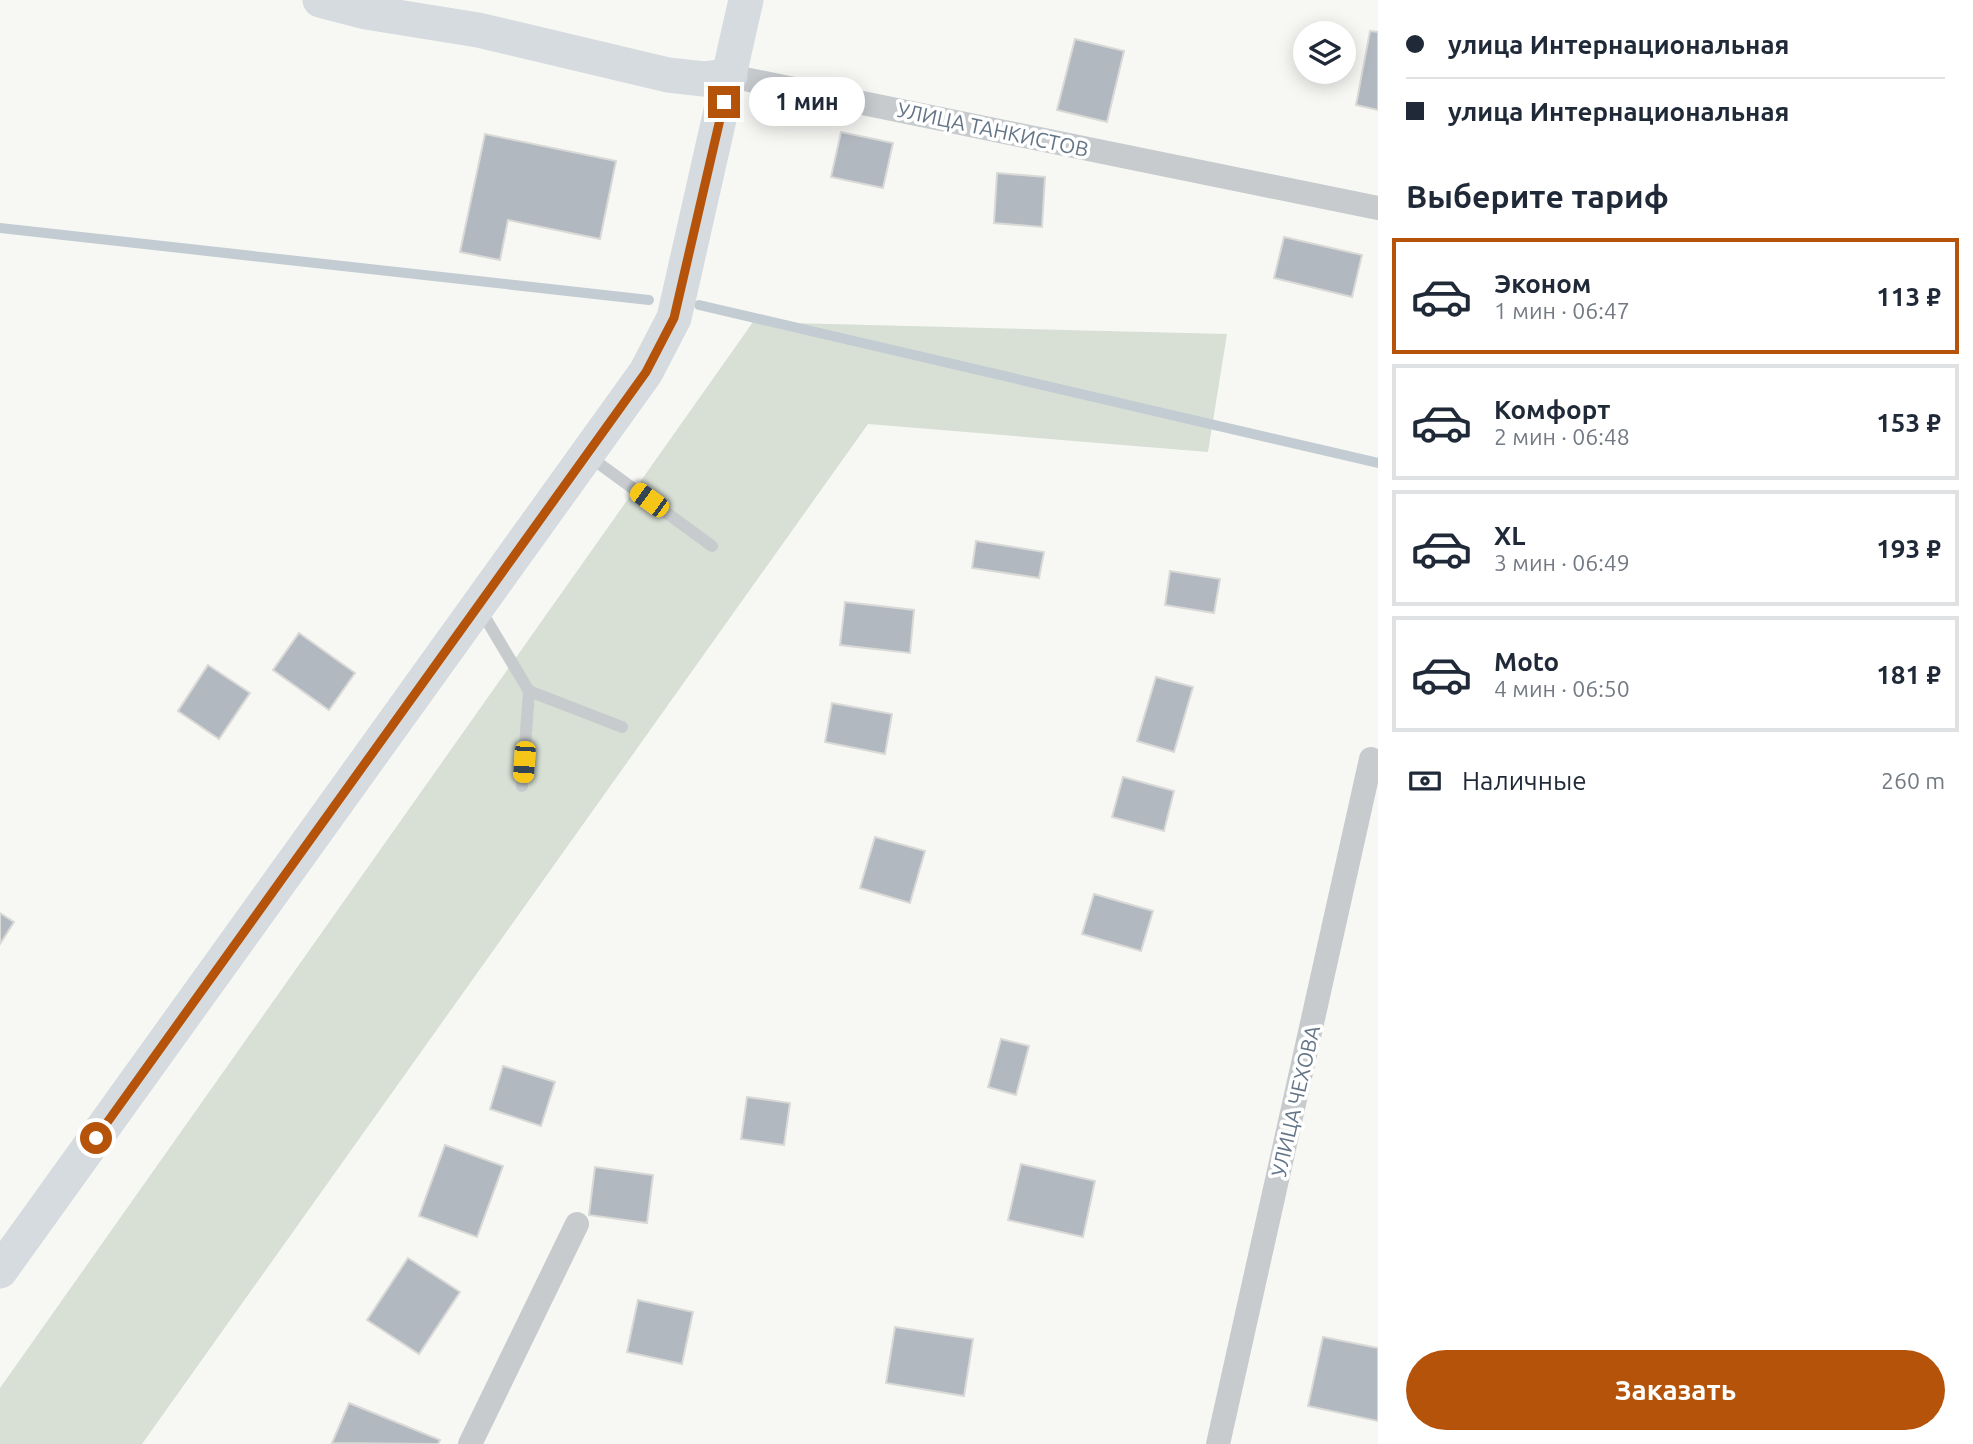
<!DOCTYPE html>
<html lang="ru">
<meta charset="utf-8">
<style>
:root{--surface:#fff;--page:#f6f6f7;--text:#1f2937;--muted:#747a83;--line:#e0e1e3;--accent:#b45309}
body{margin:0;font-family:Ubuntu,sans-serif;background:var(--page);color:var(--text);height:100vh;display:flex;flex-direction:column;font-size:26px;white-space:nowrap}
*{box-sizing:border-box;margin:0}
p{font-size:23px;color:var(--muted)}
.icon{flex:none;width:38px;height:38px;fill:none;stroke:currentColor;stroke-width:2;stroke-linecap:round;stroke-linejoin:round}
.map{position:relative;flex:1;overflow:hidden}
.drawer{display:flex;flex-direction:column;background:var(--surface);width:595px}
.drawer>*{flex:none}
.banner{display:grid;align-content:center;height:154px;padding:0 28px;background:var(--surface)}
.fabs{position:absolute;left:1293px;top:21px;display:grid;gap:14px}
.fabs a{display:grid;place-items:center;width:63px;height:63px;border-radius:50%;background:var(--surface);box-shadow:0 4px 18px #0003;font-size:35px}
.end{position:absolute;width:32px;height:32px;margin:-16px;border:9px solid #b45309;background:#fff;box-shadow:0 0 0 4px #fff}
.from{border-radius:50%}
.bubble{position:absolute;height:49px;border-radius:24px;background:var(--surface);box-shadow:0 4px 18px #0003;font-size:23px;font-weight:700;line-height:49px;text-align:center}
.car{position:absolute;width:21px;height:42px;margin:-21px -10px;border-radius:9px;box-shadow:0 0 5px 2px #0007;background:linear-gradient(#f5c518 24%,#345 0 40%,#f5c518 0 76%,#345 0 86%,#f5c518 0)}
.banner b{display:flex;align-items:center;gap:24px;height:66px;font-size:26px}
.banner b+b{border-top:2px solid var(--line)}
.banner i{width:18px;height:18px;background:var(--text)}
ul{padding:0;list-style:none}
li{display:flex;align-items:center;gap:21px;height:116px;margin:0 14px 10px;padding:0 14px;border:4px solid var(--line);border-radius:0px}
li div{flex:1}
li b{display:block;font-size:26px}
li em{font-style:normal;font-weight:700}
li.current{border-color:var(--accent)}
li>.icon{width:63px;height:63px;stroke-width:1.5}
h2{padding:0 28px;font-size:32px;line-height:84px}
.pay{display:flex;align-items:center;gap:18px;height:77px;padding:0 28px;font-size:26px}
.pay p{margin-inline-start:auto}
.action{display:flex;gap:14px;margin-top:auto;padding:14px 28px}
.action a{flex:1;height:80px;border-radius:42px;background:var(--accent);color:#fff;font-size:28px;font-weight:700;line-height:80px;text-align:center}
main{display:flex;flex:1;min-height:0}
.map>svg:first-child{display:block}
.green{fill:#d8e0d5}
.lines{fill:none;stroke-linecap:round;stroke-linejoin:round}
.stream{stroke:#c3ccd2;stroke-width:10}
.building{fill:#b1b8bf;stroke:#d9d9d7;stroke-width:2}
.lane{stroke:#c7cbce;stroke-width:12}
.street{stroke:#c7cbce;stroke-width:24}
.secondary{stroke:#d6dbdf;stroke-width:35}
.route{stroke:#b45309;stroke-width:9}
.labels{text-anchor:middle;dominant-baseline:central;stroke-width:7;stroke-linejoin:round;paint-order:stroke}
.street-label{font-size:21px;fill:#647587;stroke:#fff}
</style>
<main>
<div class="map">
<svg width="1378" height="1444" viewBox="0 0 1378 1444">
<rect width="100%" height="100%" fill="#f7f8f4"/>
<polygon class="green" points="753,322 1227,334 1208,452 868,424 142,1444 0,1444 0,1388"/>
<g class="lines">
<g class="stream">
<polyline points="0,228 649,300"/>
<polyline points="699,305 1378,463"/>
</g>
</g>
<g class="building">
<polygon points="1370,31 1378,32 1378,110 1356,105"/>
<polygon points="1075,39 1124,51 1107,122 1057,110"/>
<polygon points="841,132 893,143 883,188 831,177"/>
<polygon points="485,134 616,161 600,239 508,220 500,260 460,252"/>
<polygon points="997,173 1045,177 1042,227 994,223"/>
<polygon points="1284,237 1362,255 1352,297 1274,278"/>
<polygon points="976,541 1044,552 1039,578 972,568"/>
<polygon points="1170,571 1220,579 1214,613 1165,605"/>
<polygon points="845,602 914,610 910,653 840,645"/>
<polygon points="299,633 355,673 329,710 273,670"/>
<polygon points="208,665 250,693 219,739 178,711"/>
<polygon points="1156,677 1193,687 1174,752 1137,741"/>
<polygon points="832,703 892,714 885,754 825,742"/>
<polygon points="1123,777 1174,791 1164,831 1112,817"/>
<polygon points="875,837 925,851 910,903 860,888"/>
<polygon points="1094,894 1153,911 1141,951 1082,934"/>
<polygon points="0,913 14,922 0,944"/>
<polygon points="1001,1039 1029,1046 1016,1095 988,1087"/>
<polygon points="503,1066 555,1082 541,1126 490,1109"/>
<polygon points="747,1097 790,1103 784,1145 741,1139"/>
<polygon points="445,1145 503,1166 477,1237 419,1216"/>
<polygon points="1021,1164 1095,1181 1083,1237 1008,1220"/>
<polygon points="595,1167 653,1175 647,1223 589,1215"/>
<polygon points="408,1258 460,1292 419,1354 367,1320"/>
<polygon points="638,1300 693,1312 682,1364 627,1352"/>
<polygon points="895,1327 973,1339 964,1396 886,1383"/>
<polygon points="1323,1337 1378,1348 1378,1421 1308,1406"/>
<polygon points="349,1403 440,1440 438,1444 332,1443"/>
</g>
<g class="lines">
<g class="lane">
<polyline points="590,457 712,546"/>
<polyline points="480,609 529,691 622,727"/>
<polyline points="522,786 529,691"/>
</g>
<g class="street">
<polyline points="730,76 1378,208"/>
<polyline points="470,1444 577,1224"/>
<polyline points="1218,1444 1371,759"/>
</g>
<g class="secondary">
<polyline points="320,0 366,12 478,30 668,75 704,79 730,76"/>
<polyline points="0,1271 646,372 674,318 746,0"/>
</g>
</g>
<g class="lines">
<polyline class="route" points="96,1138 646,372 674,318 724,102"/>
</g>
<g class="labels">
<g class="street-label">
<text transform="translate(993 129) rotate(12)">УЛИЦА ТАНКИСТОВ</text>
<text transform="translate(1295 1101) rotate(-77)">УЛИЦА ЧЕХОВА</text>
</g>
</g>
</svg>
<div class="fabs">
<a><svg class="icon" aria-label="layers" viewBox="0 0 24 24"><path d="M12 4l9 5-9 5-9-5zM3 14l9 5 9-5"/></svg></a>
</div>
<i class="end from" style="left:96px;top:1138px"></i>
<i class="end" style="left:724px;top:102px"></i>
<div class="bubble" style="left:749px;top:77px;width:116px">1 мин</div>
<i class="car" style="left:649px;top:500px;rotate:306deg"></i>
<i class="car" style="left:524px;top:762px;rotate:184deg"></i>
</div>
<section class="drawer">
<div class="banner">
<b><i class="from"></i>улица Интернациональная</b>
<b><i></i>улица Интернациональная</b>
</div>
<h2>Выберите тариф</h2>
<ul>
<li class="current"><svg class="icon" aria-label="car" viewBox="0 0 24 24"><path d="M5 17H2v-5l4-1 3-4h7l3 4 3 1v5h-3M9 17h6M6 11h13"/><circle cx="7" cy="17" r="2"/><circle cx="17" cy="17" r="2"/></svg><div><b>Эконом</b><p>1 мин · 06:47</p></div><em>113 ₽</em></li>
<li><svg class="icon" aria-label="car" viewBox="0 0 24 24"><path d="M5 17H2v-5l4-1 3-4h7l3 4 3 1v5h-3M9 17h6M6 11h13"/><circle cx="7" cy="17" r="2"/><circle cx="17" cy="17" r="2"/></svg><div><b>Комфорт</b><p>2 мин · 06:48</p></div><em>153 ₽</em></li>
<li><svg class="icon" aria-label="car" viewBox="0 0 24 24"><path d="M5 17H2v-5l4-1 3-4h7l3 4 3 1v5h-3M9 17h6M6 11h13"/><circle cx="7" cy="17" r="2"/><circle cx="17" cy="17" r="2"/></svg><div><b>XL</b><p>3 мин · 06:49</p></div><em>193 ₽</em></li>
<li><svg class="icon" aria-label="car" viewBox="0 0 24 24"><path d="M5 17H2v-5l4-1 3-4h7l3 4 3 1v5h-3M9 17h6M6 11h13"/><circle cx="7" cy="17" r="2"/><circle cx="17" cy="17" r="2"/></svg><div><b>Moto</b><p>4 мин · 06:50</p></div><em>181 ₽</em></li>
</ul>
<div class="pay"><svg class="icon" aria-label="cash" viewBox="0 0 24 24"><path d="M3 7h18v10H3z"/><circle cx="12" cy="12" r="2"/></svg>Наличные<p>260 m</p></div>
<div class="action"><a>Заказать</a></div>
</section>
</main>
